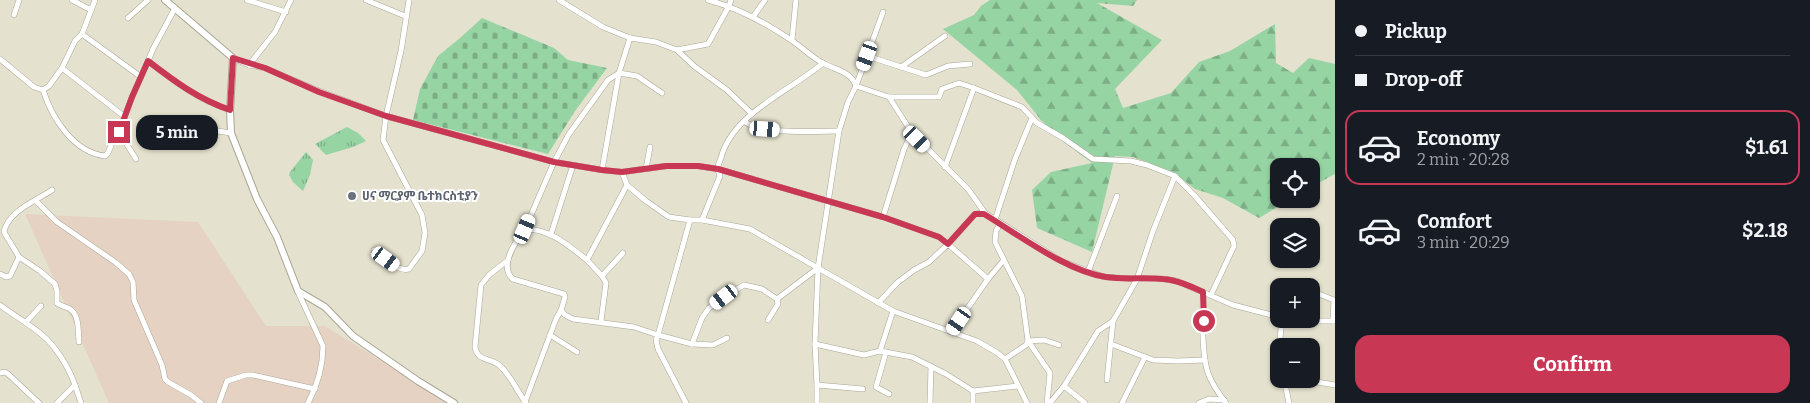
<!DOCTYPE html>
<meta charset="utf-8">
<style>
:root{--surface:#171b24;--page:#20242c;--text:#f1f3f6;--muted:#9ea1a6;--line:#363941;--accent:#c83854}
body{margin:0;font-family:Bitter,"Noto Sans Ethiopic",serif;background:var(--page);color:var(--text);height:100vh;display:flex;flex-direction:column;font-size:19px;white-space:nowrap}
*{box-sizing:border-box;margin:0}
p{font-size:16px;color:var(--muted)}
.icon{flex:none;width:28px;height:28px;fill:none;stroke:currentColor;stroke-width:2;stroke-linecap:round;stroke-linejoin:round}
.map{position:relative;flex:1;overflow:hidden}
.drawer{display:flex;flex-direction:column;background:var(--surface);width:475px}
.drawer>*{flex:none}
.top-card{display:grid;align-content:center;height:110px;padding:0 20px;background:var(--surface)}
.buttons{position:absolute;left:1270px;top:158px;display:grid;gap:10px}
.buttons a{display:grid;place-items:center;width:50px;height:50px;border-radius:10px;background:var(--surface);box-shadow:0 1px 4px #0004;font-size:25px}
.end{position:absolute;width:22px;height:22px;margin:-11px;border:6px solid #c83854;background:#fff;box-shadow:0 0 0 2px #fff}
.from{border-radius:50%}
.bubble{position:absolute;height:35px;border-radius:15px;background:var(--surface);box-shadow:0 1px 4px #0004;font-size:16px;font-weight:700;line-height:35px;text-align:center}
.car{position:absolute;width:15px;height:30px;margin:-15px -8px;border-radius:6px;box-shadow:0 0 4px 1px #0007;background:linear-gradient(#fff 24%,#345 0 40%,#fff 0 76%,#345 0 86%,#fff 0)}
.top-card b{display:flex;align-items:center;gap:18px;height:48px;font-size:19px}
.top-card b+b{border-top:1px solid var(--line)}
.top-card i{width:12px;height:12px;background:var(--text)}
ul{padding:0;list-style:none}
li{display:flex;align-items:center;gap:15px;height:75px;margin:0 10px 8px;padding:0 10px;border:2px solid transparent;border-radius:15px}
li div{flex:1}
li b{display:block;font-size:19px}
li em{font-style:normal;font-weight:700}
li.current{border-color:var(--accent)}
li>.icon{width:45px;height:45px;stroke-width:1.5}
.primary-button{display:flex;gap:10px;margin-top:auto;padding:10px 20px}
.primary-button a{flex:1;height:58px;border-radius:15px;background:var(--accent);color:#fff;font-size:20px;font-weight:700;line-height:58px;text-align:center}
main{display:flex;flex:1;min-height:0}
.map>svg:first-child{display:block}
.education{fill:#e6d2c3}
.grass{fill:url(#grass-tufts)}
.forest{fill:url(#forest-firs)}
.cemetery{fill:url(#cemetery-stones)}
.lines{fill:none;stroke-linecap:round;stroke-linejoin:round}
.minor-casing{stroke:#aaa695;stroke-width:6}
.tertiary-casing{stroke:#aaa695;stroke-width:8}
.minor{stroke:#fff;stroke-width:5}
.tertiary{stroke:#fff;stroke-width:6}
.route{stroke:#c83854;stroke-width:6}
.worship-dot{fill:#6b7280;stroke:#fff;stroke-width:2}
.labels{text-anchor:middle;dominant-baseline:central;stroke-width:4;stroke-linejoin:round;paint-order:stroke}
.worship-label{font-size:12px;font-weight:bold;fill:#5b616d;stroke:#fff;text-anchor:start}
</style>
<main>
<div class="map">
<svg width="1335" height="403" viewBox="0 0 1335 403">
<defs>
<pattern id="grass-tufts" width="24" height="20" patternUnits="userSpaceOnUse" patternTransform="scale(1.25)"><rect width="24" height="20" fill="#96d4a3"/><path d="M3 7l-1-3M5 7V3M7 7l1-3M15 17l-1-3M17 17v-4M19 17l1-3" fill="none" stroke="#7cad85"/></pattern>
<pattern id="forest-firs" width="22" height="20" patternUnits="userSpaceOnUse" patternTransform="scale(1.25)"><rect width="22" height="20" fill="#96d4a3"/><path d="M5 1l3.5 6h-7zM16 11l3.5 6h-7z" fill="#7cad85"/></pattern>
<pattern id="cemetery-stones" width="16" height="16" patternUnits="userSpaceOnUse" patternTransform="scale(1.25)"><rect width="16" height="16" fill="#96d4a3"/><path d="M2 7V4a2 2 0 0 1 4 0v3zM10 15v-3a2 2 0 0 1 4 0v3z" fill="#7cad85"/></pattern>
</defs>
<rect width="100%" height="100%" fill="#e4e1ce"/>
<polygon class="education" points="25,214 198,222 266,326 325,326 449,403 109,403"/>
<g class="grass">
<polygon points="347,127 358,133 366,141 353,147 326,155 315,144"/>
<polygon points="306,152 313,160 310,175 303,191 293,182 289,175 290,172"/>
</g>
<polygon class="forest" points="990,0 1137,0 1133,6 1097,3 1162,40 1115,89 1123,108 1171,93 1199,62 1230,51 1275,24 1276,63 1293,73 1309,58 1335,64 1335,174 1311,187 1311,166 1279,166 1279,199 1291,199 1259,218 1223,198 1195,189 1173,172 1133,157 1115,156 1092,252 1037,228 1032,190 1051,172 1092,163 1060,139 1041,120 1017,90 943,29 974,15 981,6"/>
<polygon class="cemetery" points="482,18 554,48 568,60 607,68 575,111 548,154 413,120 420,89 438,56 460,38"/>
<g class="lines">
<defs>
<g id="minor">
<polyline points="72,0 91,10"/>
<polyline points="95,0 82,34 75,41 62,68 125,117"/>
<polyline points="247,0 286,12"/>
<polyline points="366,0 405,16"/>
<polyline points="559,0 603,27 630,38 656,42 677,50 708,44 729,6 731,0"/>
<path d="M175 8 153 49 148 61C175 82 197 99 230 110"/>
<polyline points="14,15 19,0"/>
<polyline points="753,17 765,0"/>
<polyline points="128,18 148,0"/>
<polyline points="82,34 141,77"/>
<polyline points="792,40 796,0"/>
<polyline points="677,50 694,66 727,90 752,114"/>
<polyline points="867,56 883,12"/>
<polyline points="233,58 249,65 265,68 319,91 386,116 554,162 602,170 622,172 667,166 698,166 718,169 883,217 939,237 948,244 975,214 985,213"/>
<polyline points="0,59 34,87 43,90 49,86 62,68"/>
<polyline points="249,65 275,32 291,0"/>
<polyline points="901,67 945,36"/>
<polyline points="974,88 1022,107 1037,123 1063,138 1093,159 1131,161 1147,165 1175,176 1194,195 1233,240 1234,246 1211,295"/>
<path d="M43 90C52 118 73 152 105 156L108 153 114 138 119 132 132 97 148 61"/>
<polyline points="889,97 939,97 942,89 959,83 974,88 945,167"/>
<path d="M744 121C759 135 817 131 839 131"/>
<polyline points="191,127 231,133"/>
<polyline points="119,132 136,159"/>
<polyline points="912,133 889,97 856,86 867,56 926,75 948,66 970,64"/>
<polyline points="646,169 650,147"/>
<polyline points="602,170 619,73 630,38"/>
<polyline points="622,172 627,185"/>
<path d="M52 190C36 201 8 211 4 232L19 257 40 271 55 284 57 291V303C61 306 64 306 68 308 80 313 78 332 79 342"/>
<polyline points="36,201 57,222 115,262 129,274 133,282 134,300 162,365 165,379 168,382 191,395 201,403"/>
<polyline points="883,217 904,149 912,133 968,189 985,213 1061,261 1104,277 1137,279 1164,279 1177,281 1233,305 1279,317"/>
<polyline points="690,220 658,335 692,344 702,318 709,308 724,297 744,285 762,289 777,299 818,268"/>
<path d="M702 220 720 176C720 174 718 172 718 169 717 166 720 161 721 158 732 114 790 91 823 63"/>
<polyline points="995,220 1015,159 1032,118"/>
<polyline points="1000,224 996,231 995,242 1022,296 1028,341 1026,345 1005,359"/>
<polyline points="525,229 554,162 569,134 608,80 619,73 637,76 662,93"/>
<polyline points="551,234 573,165"/>
<path d="M374 250C383 257 397 272 409 269L422 251 425 233 422 215 383 140 386 116 401 51 409 0"/>
<path d="M508 260 489 275 481 285 475 347C478 362 489 357 499 365 510 374 517 391 526 403"/>
<polyline points="587,260 602,276 606,283 601,321"/>
<polyline points="1088,272 1117,196"/>
<polyline points="0,274 6,277 10,276 19,257"/>
<polyline points="602,276 623,253"/>
<polyline points="1295,285 1298,286"/>
<polyline points="1311,291 1334,300 1333,321"/>
<path d="M298 292 323 346C323 366 317 386 308 403"/>
<path d="M1203 292C1203 315 1201 352 1208 373 1212 384 1219 394 1226 403"/>
<polyline points="878,303 898,282 914,270 929,262 948,244 988,279"/>
<path d="M0 305C13 315 28 323 41 334 56 346 69 368 75 385L57 403"/>
<polyline points="1286,319 1300,321 1335,321"/>
<polyline points="768,320 778,304 777,299"/>
<polyline points="26,322 41,306"/>
<polyline points="951,332 988,279 1003,261"/>
<polyline points="550,335 577,352"/>
<polyline points="692,344 713,345 727,338"/>
<polyline points="815,344 864,355 880,351 912,357 946,374 973,391 1018,386"/>
<polyline points="1111,344 1153,360 1178,361 1205,360"/>
<polyline points="1279,348 1282,319"/>
<polyline points="880,351 893,311"/>
<polyline points="886,352 876,387 889,394"/>
<polyline points="1279,360 1279,362"/>
<polyline points="0,373 5,372 8,374 39,403"/>
<polyline points="1284,379 1289,403"/>
<polyline points="1300,379 1335,385"/>
<polyline points="1107,380 1113,321 1137,279 1153,231 1175,176"/>
<polyline points="75,385 81,403"/>
<polyline points="817,385 815,344 818,268 893,311 977,341 996,352 1005,359 1027,403"/>
<polyline points="1064,386 1085,403"/>
<polyline points="973,391 973,403"/>
<polyline points="525,402 556,319 561,310"/>
<polyline points="219,403 227,381 246,375 253,375 315,389"/>
<path d="M686 403 658 349 656 340 658 335 634 327 573 319 565 315 561 310 565 297 564 294 513 279C498 266 516 241 525 229 550 229 568 245 587 260L627 185 646 201 669 217 690 220H702L750 229 818 268 839 131 848 102 856 86C851 71 835 70 823 63 811 57 802 47 791 40 766 23 738 8 708 0"/>
<polyline points="817,403 817,385 863,389"/>
<polyline points="930,403 931,366"/>
<polyline points="1047,403 1050,373 1028,341 1044,340 1059,345"/>
<polyline points="1050,403 1064,386 1098,331 1113,321"/>
<polyline points="1122,403 1145,357"/>
<polyline points="1199,403 1209,399 1224,400"/>
</g>
<polyline id="tertiary" points="165,0 233,58 230,110 231,133 257,199 277,237 298,291 325,307 353,336 418,381 454,403"/>
</defs>
<use href="#minor" class="minor-casing"/>
<use href="#tertiary" class="tertiary-casing"/>
<use href="#minor" class="minor"/>
<use href="#tertiary" class="tertiary"/>
</g>
<g class="lines">
<path class="route" d="M119 132 132 97 148 61C174 81 198 99 230 110L233 58 265 68 319 92 386 116 554 162 602 170 622 172 666 166H698L718 169 883 217 939 237 948 244 975 214H984C1019 235 1066 271 1106 277 1125 280 1144 277 1163 279 1177 280 1190 286 1203 292L1204 321"/>
</g>
<circle class="worship-dot" cx="352" cy="196" r="5"/>
<g class="labels">
<g class="worship-label">
<text x="362" y="196">ሀና ማርያም ቤተክርስቲያን</text>
</g>
</g>
</svg>
<div class="buttons">
<a><svg class="icon" aria-label="locate" viewBox="0 0 24 24"><circle cx="12" cy="12" r="6"/><path d="M12 2v4M12 18v4M2 12h4M18 12h4"/></svg></a>
<a><svg class="icon" aria-label="layers" viewBox="0 0 24 24"><path d="M12 4l9 5-9 5-9-5zM3 14l9 5 9-5"/></svg></a>
<a>+</a>
<a>−</a>
</div>
<i class="end from" style="left:1204px;top:321px"></i>
<i class="end" style="left:119px;top:132px"></i>
<div class="bubble" style="left:136px;top:115px;width:82px">5 min</div>
<i class="car" style="left:867px;top:56px;rotate:200deg"></i>
<i class="car" style="left:765px;top:129px;rotate:95deg"></i>
<i class="car" style="left:917px;top:139px;rotate:135deg"></i>
<i class="car" style="left:525px;top:229px;rotate:23deg"></i>
<i class="car" style="left:386px;top:259px;rotate:126deg"></i>
<i class="car" style="left:724px;top:297px;rotate:233deg"></i>
<i class="car" style="left:959px;top:321px;rotate:215deg"></i>
</div>
<section class="drawer">
<div class="top-card">
<b><i class="from"></i>Pickup</b>
<b><i></i>Drop-off</b>
</div>
<ul>
<li class="current"><svg class="icon" aria-label="car" viewBox="0 0 24 24"><path d="M5 17H2v-5l4-1 3-4h7l3 4 3 1v5h-3M9 17h6M6 11h13"/><circle cx="7" cy="17" r="2"/><circle cx="17" cy="17" r="2"/></svg><div><b>Economy</b><p>2 min · 20:28</p></div><em>$1.61</em></li>
<li><svg class="icon" aria-label="car" viewBox="0 0 24 24"><path d="M5 17H2v-5l4-1 3-4h7l3 4 3 1v5h-3M9 17h6M6 11h13"/><circle cx="7" cy="17" r="2"/><circle cx="17" cy="17" r="2"/></svg><div><b>Comfort</b><p>3 min · 20:29</p></div><em>$2.18</em></li>
</ul>
<div class="primary-button"><a>Confirm</a></div>
</section>
</main>
